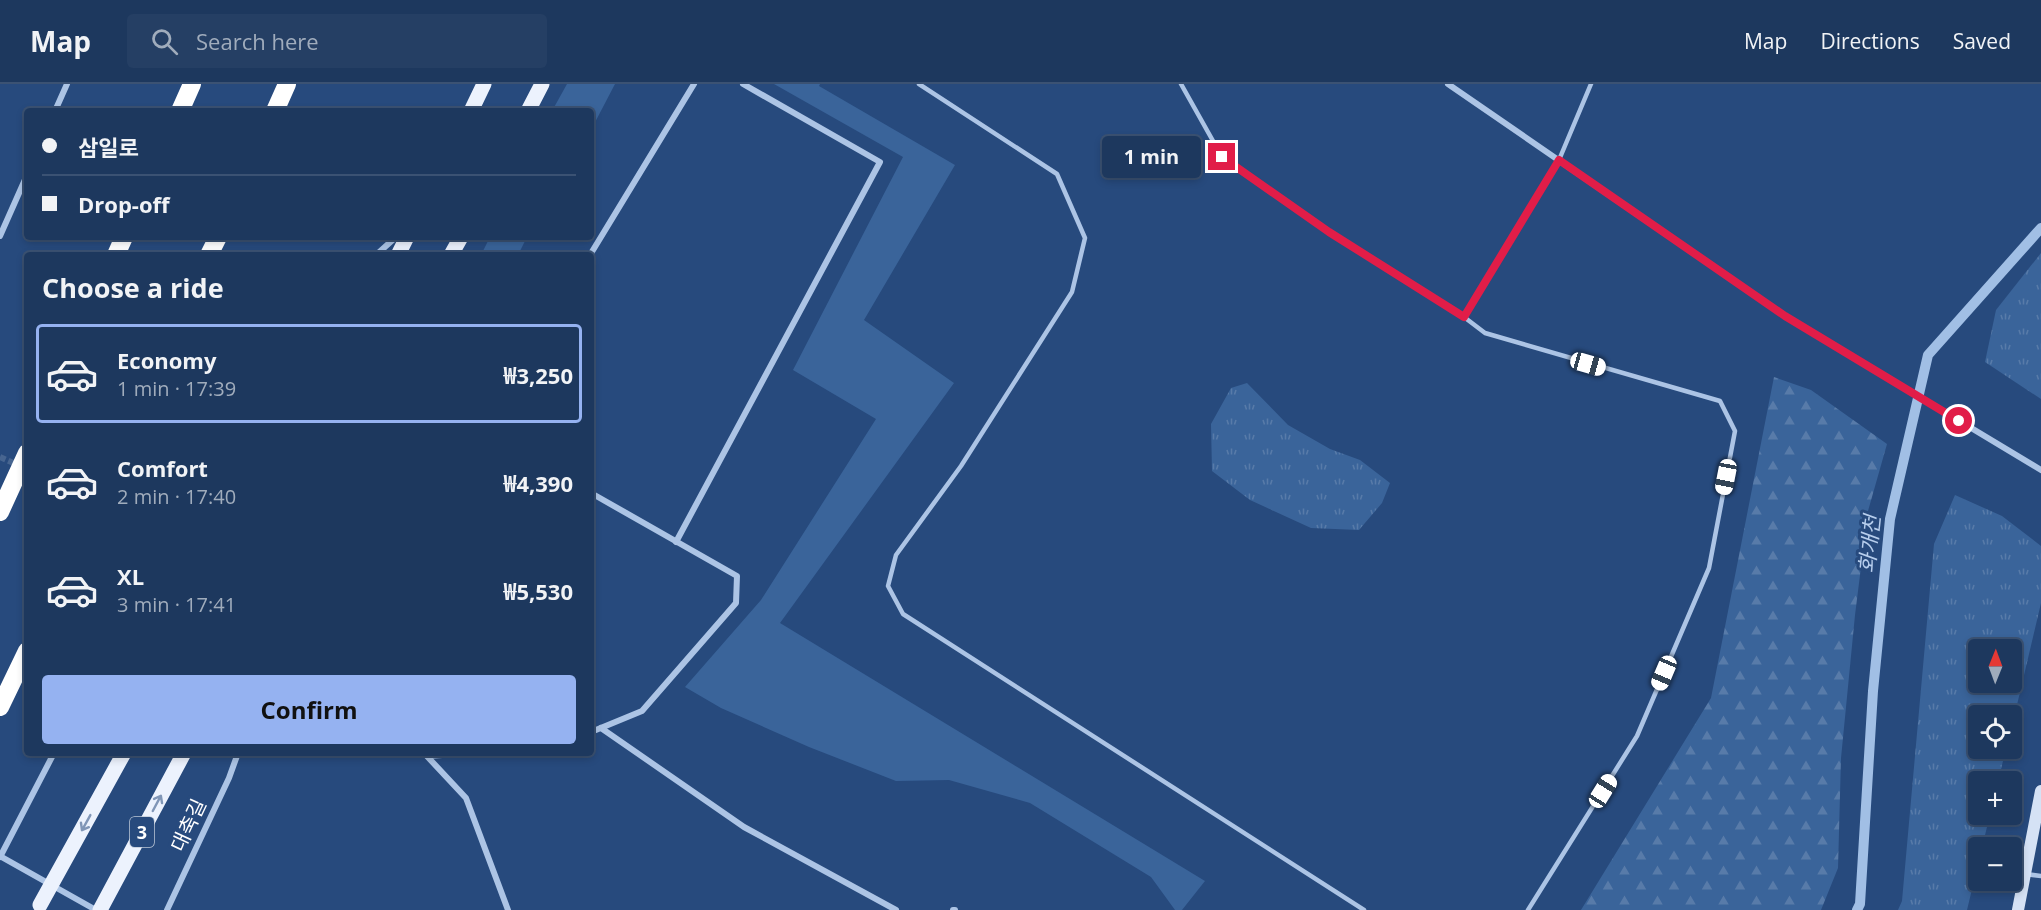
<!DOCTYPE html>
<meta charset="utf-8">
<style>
:root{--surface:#1d385e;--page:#253f64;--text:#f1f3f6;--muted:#a0acbc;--line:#3b5273;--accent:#95b2f1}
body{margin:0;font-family:"Open Sans","Noto Sans KR",sans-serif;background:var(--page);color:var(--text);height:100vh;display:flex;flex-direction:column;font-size:22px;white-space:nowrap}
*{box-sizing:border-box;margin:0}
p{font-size:20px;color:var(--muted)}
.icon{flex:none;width:33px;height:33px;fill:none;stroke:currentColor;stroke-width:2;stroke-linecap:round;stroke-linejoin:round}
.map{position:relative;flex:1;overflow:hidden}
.drawer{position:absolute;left:24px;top:168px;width:570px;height:504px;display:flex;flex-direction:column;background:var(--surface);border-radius:6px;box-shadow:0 3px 9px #0003,0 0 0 2px var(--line)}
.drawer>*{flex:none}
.hud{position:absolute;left:24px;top:24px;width:570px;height:132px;border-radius:6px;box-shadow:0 3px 9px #0003,0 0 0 2px var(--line);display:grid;align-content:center;height:132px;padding:0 18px;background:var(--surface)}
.needle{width:39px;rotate:1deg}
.tools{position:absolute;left:1968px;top:555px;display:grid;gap:12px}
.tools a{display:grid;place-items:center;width:54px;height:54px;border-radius:6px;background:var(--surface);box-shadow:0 3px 9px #0003,0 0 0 2px var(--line);font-size:30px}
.end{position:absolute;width:27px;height:27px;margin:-14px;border:8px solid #e11d48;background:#fff;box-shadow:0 0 0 3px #fff}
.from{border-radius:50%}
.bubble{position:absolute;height:42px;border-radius:6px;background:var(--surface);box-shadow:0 3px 9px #0003,0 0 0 2px var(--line);font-size:20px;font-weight:700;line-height:42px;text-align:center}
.car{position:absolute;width:18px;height:36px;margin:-18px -9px;border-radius:8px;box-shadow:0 0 4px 2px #0007;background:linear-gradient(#fff 24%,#345 0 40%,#fff 0 76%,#345 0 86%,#fff 0)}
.hud b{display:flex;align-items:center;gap:21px;height:57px;font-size:22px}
.hud b+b{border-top:2px solid var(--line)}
.hud i{width:15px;height:15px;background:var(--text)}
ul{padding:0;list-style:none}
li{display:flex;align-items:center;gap:18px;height:99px;margin:0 12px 9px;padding:0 6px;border:3px solid transparent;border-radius:6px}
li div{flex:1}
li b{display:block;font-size:22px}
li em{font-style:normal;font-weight:700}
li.selected{border-color:var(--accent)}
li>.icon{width:54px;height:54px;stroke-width:1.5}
h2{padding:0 18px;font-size:27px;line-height:72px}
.primary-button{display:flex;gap:12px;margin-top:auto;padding:12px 18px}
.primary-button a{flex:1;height:69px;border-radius:6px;background:var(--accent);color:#111;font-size:24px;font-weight:700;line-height:69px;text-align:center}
header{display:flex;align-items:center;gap:36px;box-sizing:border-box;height:84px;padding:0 30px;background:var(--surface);border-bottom:2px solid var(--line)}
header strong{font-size:28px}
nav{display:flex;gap:33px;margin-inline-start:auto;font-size:21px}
.search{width:420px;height:54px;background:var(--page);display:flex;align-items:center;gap:15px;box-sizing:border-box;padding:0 21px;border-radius:6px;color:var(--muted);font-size:22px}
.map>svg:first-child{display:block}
.grass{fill:#3a649a}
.forest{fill:url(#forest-firs)}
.park{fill:url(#park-tufts);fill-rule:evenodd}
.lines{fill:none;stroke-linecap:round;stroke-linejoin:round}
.stream{stroke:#a1bfe5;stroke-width:10}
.street-tunnel{stroke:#476590;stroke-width:6;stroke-dasharray:6 3;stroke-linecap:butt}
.lane{stroke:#acc4e5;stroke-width:4.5}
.street{stroke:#acc4e5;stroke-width:6}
.secondary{stroke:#d5e2f5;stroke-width:12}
.primary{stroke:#ecf2fd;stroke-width:15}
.highway{stroke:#fff;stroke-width:18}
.primary-bridge{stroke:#ecf2fd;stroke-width:15}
.oneway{stroke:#8096b7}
.route{stroke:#e11d48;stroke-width:8}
.labels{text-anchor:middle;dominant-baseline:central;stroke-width:6;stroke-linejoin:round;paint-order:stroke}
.shield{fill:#274a7d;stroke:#bec9d8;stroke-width:1.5}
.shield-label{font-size:18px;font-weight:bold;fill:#fff}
.street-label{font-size:20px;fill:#fff;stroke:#274a7d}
.water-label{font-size:21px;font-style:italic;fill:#b7ceed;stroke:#274a7d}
</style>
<header>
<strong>Map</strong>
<div class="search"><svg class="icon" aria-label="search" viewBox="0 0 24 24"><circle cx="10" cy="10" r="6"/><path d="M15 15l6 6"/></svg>Search here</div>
<nav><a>Map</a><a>Directions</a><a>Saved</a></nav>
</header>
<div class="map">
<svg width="2041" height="826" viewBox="0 0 2041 826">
<defs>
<pattern id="forest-firs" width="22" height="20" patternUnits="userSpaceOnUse" patternTransform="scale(1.5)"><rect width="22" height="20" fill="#3a649a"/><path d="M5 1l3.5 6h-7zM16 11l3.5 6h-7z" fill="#587ba9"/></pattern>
<pattern id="park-tufts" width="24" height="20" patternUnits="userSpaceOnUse" patternTransform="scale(1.5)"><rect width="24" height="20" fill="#3a649a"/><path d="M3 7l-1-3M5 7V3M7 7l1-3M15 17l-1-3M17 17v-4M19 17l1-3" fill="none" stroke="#587ba9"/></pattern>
</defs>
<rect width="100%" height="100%" fill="#274a7d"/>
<g class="grass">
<polygon points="567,0 615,0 591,46 591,27 552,27"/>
<polygon points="774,0 820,0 819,2 955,81 864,236 954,299 780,539 1205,797 1182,826 1175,826 1151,793 1030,719 949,696 896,697 809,663 721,624 685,603 761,516 876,335 793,286 903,73"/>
<polygon points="490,153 527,153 518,171 481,171"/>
</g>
<polygon class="forest" points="1774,293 1811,306 1887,360 1868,427 1855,531 1841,674 1838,784 1821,826 1581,826 1711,614"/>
<g class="park">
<polygon points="2041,169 2041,315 1985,278 1996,226"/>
<polygon points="1247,299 1288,341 1330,365 1360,376 1390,399 1382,419 1359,446 1311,444 1250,416 1212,387 1211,340 1231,304"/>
<path d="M1955 411 2002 432 2041 462V519L2012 642V632H1978V664L2006 665 1998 697 1978 698V730L1990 731 1982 763 1978 764V780L1967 826H1898L1902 817 1934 460ZM1978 566H2012V598H1978Z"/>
</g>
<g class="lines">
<polyline class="stream" points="1857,826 1860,820 1873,607 1890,435 1928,271 2041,144"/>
<polyline class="street-tunnel" points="0,373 18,381"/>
<g class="lane">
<polyline points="919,0 1057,90 1085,154 1072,208 961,382 896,471 888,502 903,530 1364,826"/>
<polyline points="1181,0 1222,73 1329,148 1464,233 1485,249 1720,317 1735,347 1709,484 1637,652 1528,826"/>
<polyline points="1464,233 1559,76 1591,0"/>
<polyline points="2025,790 2041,792"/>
</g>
<g class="street">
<polyline points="1448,0 1785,232 2041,386"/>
<polyline points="55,27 67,0"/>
<polyline points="0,152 27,91"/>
<polyline points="376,171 396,153"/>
<polyline points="590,171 694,0"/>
<polyline points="591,409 737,492 736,519 642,627 591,648"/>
<polyline points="676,458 880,78 743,0"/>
<polyline points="601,644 744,743 896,826"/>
<polyline points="424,669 466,714 508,826"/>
<polyline points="428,672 470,669"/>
<polyline points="0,772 96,826"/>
<polyline points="0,773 54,669"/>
<polyline points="167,826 229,694 238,669"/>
<polyline points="953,826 955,826"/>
</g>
<polyline class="secondary" points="2018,826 2041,707"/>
<g class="primary">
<polyline points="471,27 484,0"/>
<polyline points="528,27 542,0"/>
<polyline points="398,171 407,153"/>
<polyline points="451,171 461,153"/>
<polyline points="100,826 184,669"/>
</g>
<g class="highway">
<polyline points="180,27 192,0"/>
<polyline points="275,27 287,0"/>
<polyline points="116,171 124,153"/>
<polyline points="209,171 218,153"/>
<polyline points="0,428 27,369"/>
<polyline points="0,623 27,567"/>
</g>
<polyline class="primary-bridge" points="40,821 124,669"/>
</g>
<defs><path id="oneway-shaft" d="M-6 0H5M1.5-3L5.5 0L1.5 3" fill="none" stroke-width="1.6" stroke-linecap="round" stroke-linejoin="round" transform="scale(1.5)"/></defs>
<g class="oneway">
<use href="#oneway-shaft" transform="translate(157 719) rotate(-62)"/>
<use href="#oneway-shaft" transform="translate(86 739) rotate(119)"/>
</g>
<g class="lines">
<polyline class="route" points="1222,73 1329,148 1464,233 1559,76 1785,232 1959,337"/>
</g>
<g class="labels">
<rect class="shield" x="130" y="733" width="24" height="30" rx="4.5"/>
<g class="shield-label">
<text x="142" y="748">3</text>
</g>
<g class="street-label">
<text transform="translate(188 741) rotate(-65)">대축길</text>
</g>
<g class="water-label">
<text transform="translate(1869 460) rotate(-84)">화개천</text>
</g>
</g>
</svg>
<div class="tools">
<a><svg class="needle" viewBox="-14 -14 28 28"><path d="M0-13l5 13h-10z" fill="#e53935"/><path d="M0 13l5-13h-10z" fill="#a0acbc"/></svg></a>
<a><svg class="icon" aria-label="locate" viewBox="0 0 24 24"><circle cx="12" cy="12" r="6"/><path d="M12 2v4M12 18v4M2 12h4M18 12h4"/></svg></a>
<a>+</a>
<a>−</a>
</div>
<i class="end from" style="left:1959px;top:337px"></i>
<i class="end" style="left:1222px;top:73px"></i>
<div class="bubble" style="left:1102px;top:52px;width:99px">1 min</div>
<i class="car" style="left:1588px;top:280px;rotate:106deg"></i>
<i class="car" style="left:1726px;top:393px;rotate:191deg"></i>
<i class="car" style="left:1664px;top:589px;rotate:203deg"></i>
<i class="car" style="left:1603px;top:707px;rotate:32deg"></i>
<div class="hud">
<b><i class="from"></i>삼일로</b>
<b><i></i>Drop-off</b>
</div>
<section class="drawer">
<h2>Choose a ride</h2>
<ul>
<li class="selected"><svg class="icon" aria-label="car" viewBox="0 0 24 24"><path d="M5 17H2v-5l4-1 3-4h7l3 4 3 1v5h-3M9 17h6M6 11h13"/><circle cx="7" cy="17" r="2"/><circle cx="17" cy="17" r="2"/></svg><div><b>Economy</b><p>1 min · 17:39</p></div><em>₩3,250</em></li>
<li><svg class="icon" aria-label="car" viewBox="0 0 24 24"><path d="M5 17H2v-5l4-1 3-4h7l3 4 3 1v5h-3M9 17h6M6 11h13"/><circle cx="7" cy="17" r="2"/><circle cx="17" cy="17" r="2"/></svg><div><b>Comfort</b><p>2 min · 17:40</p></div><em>₩4,390</em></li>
<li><svg class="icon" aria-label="car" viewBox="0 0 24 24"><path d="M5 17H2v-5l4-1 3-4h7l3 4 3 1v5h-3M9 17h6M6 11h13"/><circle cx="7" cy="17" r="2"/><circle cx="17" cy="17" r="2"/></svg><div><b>XL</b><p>3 min · 17:41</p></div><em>₩5,530</em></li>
</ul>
<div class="primary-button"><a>Confirm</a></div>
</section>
</div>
